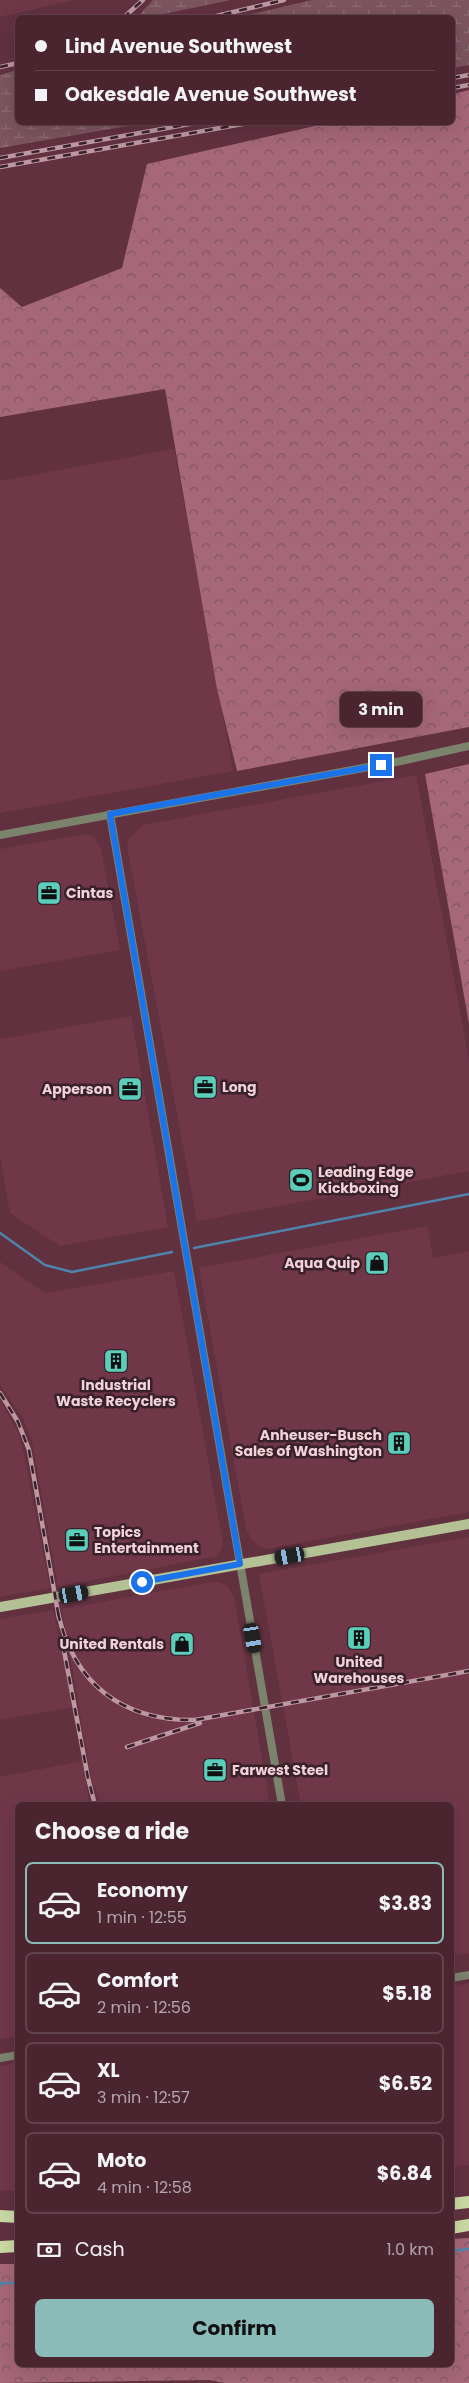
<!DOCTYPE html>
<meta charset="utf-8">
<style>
:root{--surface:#4a2530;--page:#54313c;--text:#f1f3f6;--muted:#b2a5ab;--line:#61424c;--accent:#8bbbb9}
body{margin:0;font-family:Poppins,sans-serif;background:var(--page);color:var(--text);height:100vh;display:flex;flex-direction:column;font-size:19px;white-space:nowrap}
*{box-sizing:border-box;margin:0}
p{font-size:16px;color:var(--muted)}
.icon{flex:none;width:28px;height:28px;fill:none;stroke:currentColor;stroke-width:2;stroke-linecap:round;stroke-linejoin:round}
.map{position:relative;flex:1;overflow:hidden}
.drawer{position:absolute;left:15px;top:1802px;width:439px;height:565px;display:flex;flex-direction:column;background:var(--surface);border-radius:8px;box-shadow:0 5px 20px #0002,0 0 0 1px var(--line)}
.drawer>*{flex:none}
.hud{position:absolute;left:15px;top:15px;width:440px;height:110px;border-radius:8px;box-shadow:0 5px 20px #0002,0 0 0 1px var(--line);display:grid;align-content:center;height:110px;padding:0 20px;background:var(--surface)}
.end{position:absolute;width:22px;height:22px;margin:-11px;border:6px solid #1a73e8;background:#fff;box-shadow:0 0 0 2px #fff}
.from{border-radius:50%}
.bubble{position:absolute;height:35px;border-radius:8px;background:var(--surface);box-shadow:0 5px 20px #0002,0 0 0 1px var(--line);font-size:16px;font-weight:700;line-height:35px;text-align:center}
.car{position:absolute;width:15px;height:30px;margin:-15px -8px;border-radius:6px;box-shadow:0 0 4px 1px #0007;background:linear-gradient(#222 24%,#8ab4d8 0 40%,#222 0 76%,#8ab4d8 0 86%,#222 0)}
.hud b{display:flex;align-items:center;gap:18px;height:48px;font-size:19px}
.hud b+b{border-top:1px solid var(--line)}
.hud i{width:12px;height:12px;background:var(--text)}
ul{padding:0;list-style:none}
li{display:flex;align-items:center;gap:15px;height:82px;margin:0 10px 8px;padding:0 10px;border:2px solid var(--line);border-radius:8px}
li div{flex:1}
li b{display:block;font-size:19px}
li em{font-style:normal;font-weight:700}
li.selected{border-color:var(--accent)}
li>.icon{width:45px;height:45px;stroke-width:1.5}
h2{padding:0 20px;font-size:22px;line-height:60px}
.pay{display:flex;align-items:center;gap:12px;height:55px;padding:0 20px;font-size:19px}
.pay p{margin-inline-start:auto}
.action{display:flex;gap:10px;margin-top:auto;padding:10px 20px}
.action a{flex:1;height:58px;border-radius:8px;background:var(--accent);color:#111;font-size:20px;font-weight:700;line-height:58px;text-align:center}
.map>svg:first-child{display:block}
.built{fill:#703749}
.forest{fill:url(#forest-crowns)}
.wetland{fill:url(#wetland-marsh)}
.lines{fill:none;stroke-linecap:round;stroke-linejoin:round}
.stream{stroke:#4e84ab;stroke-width:2.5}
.minor{stroke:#7c836d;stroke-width:8}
.major{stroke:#b4c195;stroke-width:10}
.highway{stroke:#cad9a4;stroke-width:12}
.rail-casing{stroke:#bd97a2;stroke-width:4.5}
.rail{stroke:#382128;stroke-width:2.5;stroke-dasharray:8;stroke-linecap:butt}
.route{stroke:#1a73e8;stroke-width:6}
.labels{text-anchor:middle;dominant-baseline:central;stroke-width:5;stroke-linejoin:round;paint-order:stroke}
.poi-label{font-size:14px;font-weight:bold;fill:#f2d2da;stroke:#382128;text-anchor:start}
</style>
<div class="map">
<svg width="469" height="2383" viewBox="0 0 469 2383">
<defs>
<pattern id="forest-crowns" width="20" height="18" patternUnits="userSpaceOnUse" patternTransform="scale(1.25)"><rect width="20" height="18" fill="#a56779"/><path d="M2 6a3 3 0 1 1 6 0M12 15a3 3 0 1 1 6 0" fill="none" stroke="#805763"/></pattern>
<pattern id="wetland-marsh" width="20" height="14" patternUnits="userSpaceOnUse" patternTransform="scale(1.25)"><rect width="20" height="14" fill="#7b545f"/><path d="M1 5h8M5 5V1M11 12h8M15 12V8" fill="none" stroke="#8e6c75"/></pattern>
</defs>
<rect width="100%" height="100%" fill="#623140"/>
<g class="built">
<polygon points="0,0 75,0 0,17"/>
<polygon points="174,449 233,771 0,813 0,481"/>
<polygon points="416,775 469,1060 469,1171 197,1221 127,846 130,837 143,825"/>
<polygon points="86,834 94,837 101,849 120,950 0,971 0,849"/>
<polygon points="131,1016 168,1227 60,1246 10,1213 0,1155 0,1039"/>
<polygon points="427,1226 433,1258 469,1251 469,1512 266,1549 260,1547 251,1539 246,1528 199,1268"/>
<polygon points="0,1262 45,1293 174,1271 223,1544 221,1551 217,1556 58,1587 32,1441 23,1418 0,1385"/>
<polygon points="0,1399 19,1435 24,1454 50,1588 0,1597"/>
<polygon points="469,1537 469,1953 451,1956 451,1805 301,1805 259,1574"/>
<polygon points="212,1582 219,1582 228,1586 234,1597 270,1805 102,1805 92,1782 62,1609"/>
<polygon points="53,1610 74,1707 0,1720 0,1619"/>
<polygon points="82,1761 90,1805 18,1805 17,2036 0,2039 0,1777"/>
<polygon points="469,1983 469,2165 451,2167 451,1986"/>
<polygon points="17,2063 17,2190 0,2191 0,2066"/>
</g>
<g class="forest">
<polygon points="469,90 469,727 237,771 217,689 165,389 0,417 0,288 22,307 122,268 147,164 328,123 452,122 453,94"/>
<polygon points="469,764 469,1024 425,774"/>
<polygon points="469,2238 469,2383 225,2383 209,2380 0,2383 0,2264 17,2264 18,2365 451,2365 451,2239"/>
</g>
<g class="wetland">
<polygon points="153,0 231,0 149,17 137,17"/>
<polygon points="312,0 469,0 469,65 453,68 452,18 239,17"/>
<polygon points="17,70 18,122 145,123 0,148 0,75"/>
</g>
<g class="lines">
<g class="stream">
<polyline points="0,1233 45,1265 72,1272 172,1252"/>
<polyline points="194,1248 469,1194"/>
<polyline points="451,2251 469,2249"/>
<polyline points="0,2286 0,2283 18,2283"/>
</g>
<g class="minor">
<polyline points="110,814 282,1805"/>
<polyline points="0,835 401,761 469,746"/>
<polyline points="451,1978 469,1975"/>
<polyline points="0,2058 18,2055"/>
</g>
<polyline class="major" points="0,1607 469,1524"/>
<g class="highway">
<polyline points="451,2204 469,2202"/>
<polyline points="0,2216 18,2217"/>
<polyline points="451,2228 469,2225"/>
<polyline points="0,2247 18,2246"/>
</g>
<defs>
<g id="rail">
<polyline points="123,18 143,0"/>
<polyline points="208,18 284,0"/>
<polyline points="0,67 18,63"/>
<polyline points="452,78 469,75"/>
<polyline points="452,88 469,85"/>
<polyline points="0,158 201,122"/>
<polyline points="0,167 254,122"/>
<polyline points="0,1393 18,1422 29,1450 59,1618"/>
<path d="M58 1613C74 1684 122 1721 195 1720L469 1671"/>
<polyline points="63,1645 88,1778 95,1805"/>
<polyline points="127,1747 200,1723"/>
</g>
</defs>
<use href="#rail" class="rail-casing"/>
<use href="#rail" class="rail"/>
</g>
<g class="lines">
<polyline class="route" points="142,1582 240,1564 110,814 381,765"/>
</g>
<defs>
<symbol id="office-square" viewBox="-11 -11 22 22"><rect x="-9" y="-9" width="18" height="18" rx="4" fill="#5bcebb" stroke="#382128"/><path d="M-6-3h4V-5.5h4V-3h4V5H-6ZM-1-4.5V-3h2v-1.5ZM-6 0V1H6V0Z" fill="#111"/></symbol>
<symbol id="stadium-square" viewBox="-11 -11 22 22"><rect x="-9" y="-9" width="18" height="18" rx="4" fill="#5bcebb" stroke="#382128"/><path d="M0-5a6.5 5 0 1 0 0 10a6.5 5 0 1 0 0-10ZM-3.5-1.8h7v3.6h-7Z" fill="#111"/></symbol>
<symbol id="shop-square" viewBox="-11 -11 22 22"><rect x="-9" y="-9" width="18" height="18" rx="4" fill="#5bcebb" stroke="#382128"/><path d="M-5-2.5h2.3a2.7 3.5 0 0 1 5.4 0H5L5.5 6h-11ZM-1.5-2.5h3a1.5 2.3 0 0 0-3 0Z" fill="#111"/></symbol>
<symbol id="building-square" viewBox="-11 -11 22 22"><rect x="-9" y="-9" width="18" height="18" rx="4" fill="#5bcebb" stroke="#382128"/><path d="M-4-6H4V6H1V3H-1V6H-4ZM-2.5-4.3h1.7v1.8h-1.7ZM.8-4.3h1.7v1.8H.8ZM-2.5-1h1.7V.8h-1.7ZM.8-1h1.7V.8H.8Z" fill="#111"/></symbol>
</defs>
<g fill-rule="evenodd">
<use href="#office-square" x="35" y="879" width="28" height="28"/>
<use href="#office-square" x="191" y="1073" width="28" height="28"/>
<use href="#office-square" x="116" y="1075" width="28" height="28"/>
<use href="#stadium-square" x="287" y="1166" width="28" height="28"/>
<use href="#shop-square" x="363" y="1249" width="28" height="28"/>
<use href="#building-square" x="102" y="1347" width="28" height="28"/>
<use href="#building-square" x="385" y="1429" width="28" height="28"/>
<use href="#office-square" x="63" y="1526" width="28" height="28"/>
<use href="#building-square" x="345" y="1624" width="28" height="28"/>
<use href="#shop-square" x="168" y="1630" width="28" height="28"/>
<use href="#office-square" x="201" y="1756" width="28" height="28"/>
</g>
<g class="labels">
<g class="poi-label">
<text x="66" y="893">Cintas</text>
<text x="222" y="1087">Long</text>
<text x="112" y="1089" text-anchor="end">Apperson</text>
<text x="318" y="1172">Leading Edge<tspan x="318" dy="16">Kickboxing</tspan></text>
<text x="360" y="1263" text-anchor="end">Aqua Quip</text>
<text x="116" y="1385" text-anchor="middle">Industrial<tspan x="116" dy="16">Waste Recyclers</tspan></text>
<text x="382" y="1435" text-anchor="end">Anheuser-Busch<tspan x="382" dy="16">Sales of Washington</tspan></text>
<text x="94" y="1532">Topics<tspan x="94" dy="16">Entertainment</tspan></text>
<text x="164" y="1644" text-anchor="end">United Rentals</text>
<text x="359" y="1662" text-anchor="middle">United<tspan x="359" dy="16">Warehouses</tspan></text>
<text x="232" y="1770">Farwest Steel</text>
</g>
</g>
</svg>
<i class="end from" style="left:142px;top:1582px"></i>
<i class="end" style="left:381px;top:765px"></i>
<div class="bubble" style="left:340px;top:692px;width:82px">3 min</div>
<i class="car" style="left:290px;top:1556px;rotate:260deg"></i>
<i class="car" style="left:74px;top:1594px;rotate:80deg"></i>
<i class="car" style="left:253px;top:1638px;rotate:170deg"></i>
<div class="hud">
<b><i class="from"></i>Lind Avenue Southwest</b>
<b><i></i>Oakesdale Avenue Southwest</b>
</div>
<section class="drawer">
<h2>Choose a ride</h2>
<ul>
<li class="selected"><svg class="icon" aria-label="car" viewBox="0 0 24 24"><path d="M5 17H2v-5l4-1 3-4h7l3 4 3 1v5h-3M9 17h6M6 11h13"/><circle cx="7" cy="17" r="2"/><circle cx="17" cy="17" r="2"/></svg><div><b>Economy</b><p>1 min · 12:55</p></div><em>$3.83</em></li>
<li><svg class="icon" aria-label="car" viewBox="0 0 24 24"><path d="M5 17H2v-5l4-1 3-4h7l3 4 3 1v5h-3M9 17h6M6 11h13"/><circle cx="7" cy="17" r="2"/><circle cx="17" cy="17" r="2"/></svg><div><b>Comfort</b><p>2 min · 12:56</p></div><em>$5.18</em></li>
<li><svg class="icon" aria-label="car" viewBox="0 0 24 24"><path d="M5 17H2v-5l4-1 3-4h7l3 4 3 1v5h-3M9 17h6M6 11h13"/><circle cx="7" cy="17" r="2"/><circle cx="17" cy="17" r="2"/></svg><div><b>XL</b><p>3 min · 12:57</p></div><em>$6.52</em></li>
<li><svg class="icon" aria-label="car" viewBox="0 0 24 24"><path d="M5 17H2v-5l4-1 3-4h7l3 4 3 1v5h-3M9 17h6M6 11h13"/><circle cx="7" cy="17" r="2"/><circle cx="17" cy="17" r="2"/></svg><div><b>Moto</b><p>4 min · 12:58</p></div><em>$6.84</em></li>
</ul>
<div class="pay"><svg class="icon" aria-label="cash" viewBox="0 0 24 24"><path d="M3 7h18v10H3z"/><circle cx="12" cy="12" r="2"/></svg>Cash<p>1.0 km</p></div>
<div class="action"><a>Confirm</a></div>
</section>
</div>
